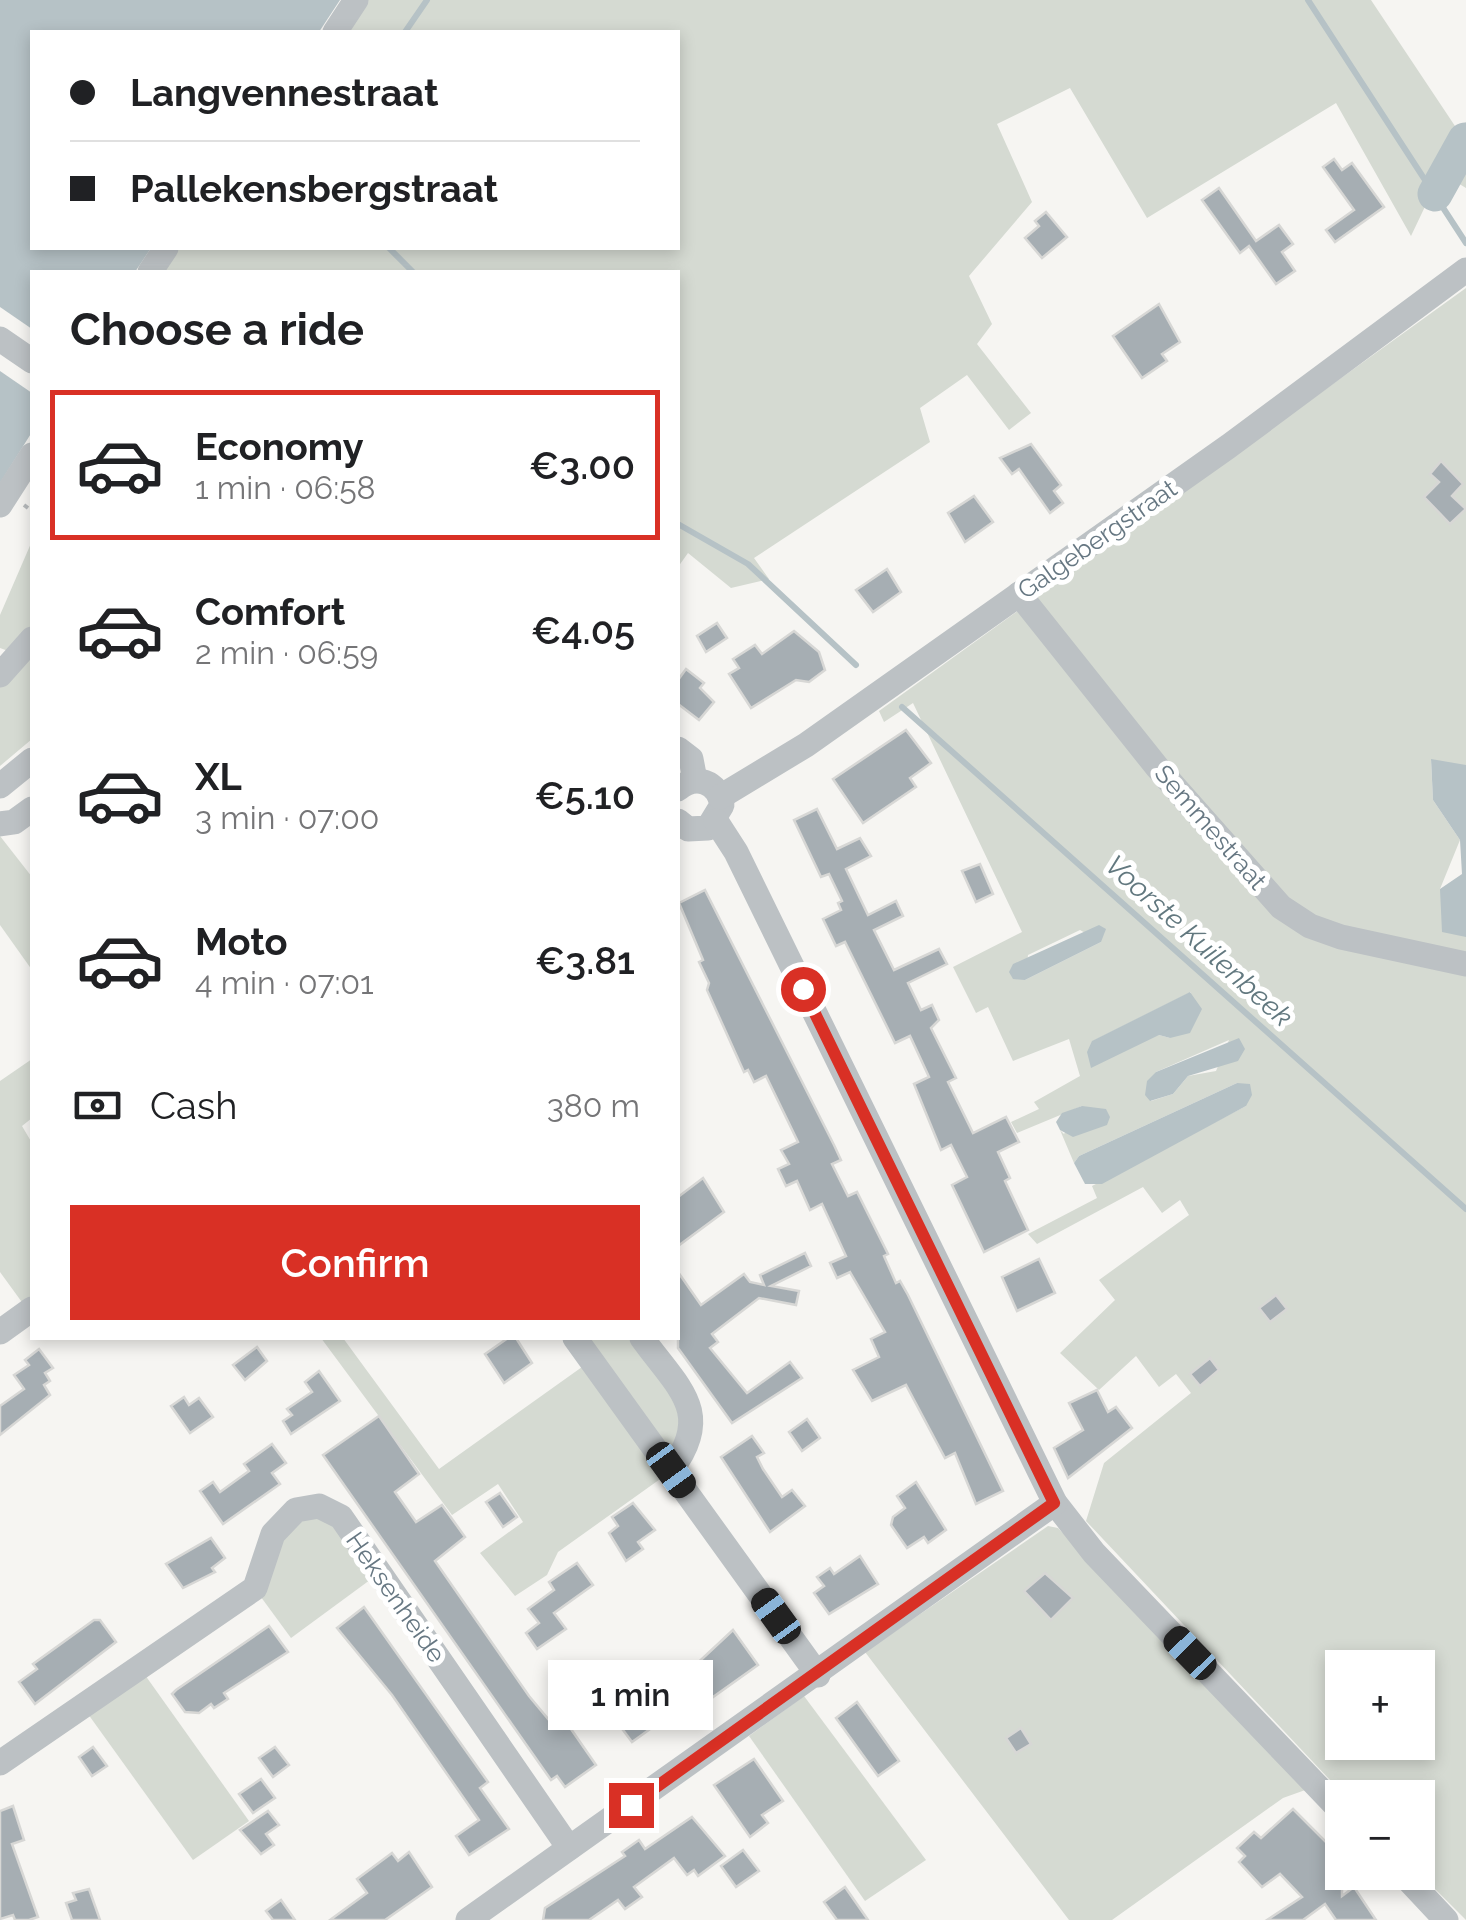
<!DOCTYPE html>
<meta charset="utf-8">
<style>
:root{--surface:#fff;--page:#f6f6f6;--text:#202124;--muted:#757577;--line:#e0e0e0;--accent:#d93025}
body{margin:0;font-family:Raleway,sans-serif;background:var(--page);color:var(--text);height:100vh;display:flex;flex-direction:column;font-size:38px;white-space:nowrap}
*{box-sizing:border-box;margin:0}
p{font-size:32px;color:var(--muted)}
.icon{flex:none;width:55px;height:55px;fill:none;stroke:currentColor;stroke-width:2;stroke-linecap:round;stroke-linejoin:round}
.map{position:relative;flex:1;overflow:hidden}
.details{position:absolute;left:30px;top:270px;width:650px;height:1070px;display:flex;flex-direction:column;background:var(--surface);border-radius:0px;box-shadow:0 5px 15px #0003}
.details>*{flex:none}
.banner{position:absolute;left:30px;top:30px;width:650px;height:220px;border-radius:0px;box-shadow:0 5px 15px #0003;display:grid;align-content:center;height:220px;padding:0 40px;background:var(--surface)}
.fabs{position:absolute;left:1325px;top:1650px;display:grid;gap:20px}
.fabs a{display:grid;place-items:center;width:110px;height:110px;border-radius:0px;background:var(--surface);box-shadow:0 5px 15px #0003;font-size:50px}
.end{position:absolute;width:45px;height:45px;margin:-22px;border:12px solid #d93025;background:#fff;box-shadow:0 0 0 5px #fff}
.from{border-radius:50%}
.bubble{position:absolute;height:70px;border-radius:0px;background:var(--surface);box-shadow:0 5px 15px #0003;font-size:32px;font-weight:600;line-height:70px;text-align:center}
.car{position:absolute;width:30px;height:60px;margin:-30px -15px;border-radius:12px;box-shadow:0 0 8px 2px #0007;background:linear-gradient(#222 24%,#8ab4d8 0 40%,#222 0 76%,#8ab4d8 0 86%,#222 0)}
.banner b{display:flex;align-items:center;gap:35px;height:95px;font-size:38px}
.banner b+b{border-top:2px solid var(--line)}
.banner i{width:25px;height:25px;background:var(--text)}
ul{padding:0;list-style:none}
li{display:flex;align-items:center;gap:30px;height:150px;margin:0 20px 15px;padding:0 20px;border:5px solid transparent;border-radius:0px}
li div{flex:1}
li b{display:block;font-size:38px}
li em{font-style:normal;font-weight:600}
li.on{border-color:var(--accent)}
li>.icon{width:90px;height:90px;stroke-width:1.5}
h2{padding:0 40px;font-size:45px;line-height:120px}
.pay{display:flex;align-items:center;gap:25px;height:110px;padding:0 40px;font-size:38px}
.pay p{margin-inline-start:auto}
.primary-button{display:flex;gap:20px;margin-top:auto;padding:20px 40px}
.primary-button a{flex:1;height:115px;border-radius:0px;background:var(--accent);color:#fff;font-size:40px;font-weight:600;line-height:115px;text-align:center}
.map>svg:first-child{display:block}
.green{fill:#d5dad2;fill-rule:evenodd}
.water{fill:#b6c2c6}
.pier{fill:#f6f5f2}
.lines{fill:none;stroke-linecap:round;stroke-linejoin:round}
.stream{stroke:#b6c2c6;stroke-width:6}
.river{stroke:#b6c2c6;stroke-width:35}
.building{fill:#a6aeb3;stroke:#d7d7d5;stroke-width:2.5}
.path{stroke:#b7babc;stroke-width:4;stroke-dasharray:5 5;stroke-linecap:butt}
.minor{stroke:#bcc1c4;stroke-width:25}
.route{stroke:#d93025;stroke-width:12}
.labels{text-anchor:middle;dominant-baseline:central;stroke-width:10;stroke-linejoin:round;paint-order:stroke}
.street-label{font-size:25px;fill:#667782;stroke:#fff}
.water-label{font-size:28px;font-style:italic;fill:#62787f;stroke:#fff}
</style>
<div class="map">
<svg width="1466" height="1920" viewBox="0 0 1466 1920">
<rect width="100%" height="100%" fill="#f6f5f2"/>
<g class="green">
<polygon points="365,0 1371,0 1459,132 1466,122 1466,188 1441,173 1411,236 1336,103 1147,218 1070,88 997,124 1032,202 969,276 992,324 977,344 1031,413 1009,430 967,375 920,408 930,442 754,558 769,579 731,588 688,553 678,567 678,272 155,272 171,248 678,248 678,32 344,32"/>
<path d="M1466 288V779L1431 760 1433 800 1460 840 1440 889 1466 913V1920L1418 1872V1798L1346 1797 1086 1521 1104 1463 1191 1393 1176 1374 1159 1387 1136 1356 1099 1390 1060 1353 1115 1300 1099 1280 1189 1215 1180 1200 1162 1213 1143 1187 1037 1244 1028 1234 1097 1198 1092 1186 1246 1106 1237 1083 1079 1156 1074 1163 1060 1130 1064 1134 1082 1106 1017 1133 1011 1122 1039 1109 1034 1102 1080 1076 1069 1039 1013 1061 988 1007 976 1013 953 967 1022 932 913 703 884 722 879 711ZM1080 930 1101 942 1025 980 1028 955ZM1191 992 1170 1038 1159 1035 1093 1041ZM1229 1040 1216 1071 1188 1076 1173 1094 1151 1101 1156 1072ZM1342 1668H1418V1742H1342Z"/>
<polygon points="32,541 32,739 0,766 0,687 22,656 0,648 0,615"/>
<polygon points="0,836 32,877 32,970 0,925"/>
<polygon points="32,1059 32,1118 22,1126 32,1143 32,1298 24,1305 0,1272 0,1081"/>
<polygon points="321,1338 343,1338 439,1469 582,1367 663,1477 558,1552 547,1575 515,1596 480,1553 523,1522 498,1484 452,1515"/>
<polygon points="583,1338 633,1338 686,1419 668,1453"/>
<polygon points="298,1516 328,1520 374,1577 291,1638 258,1593 276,1540"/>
<polygon points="1048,1526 1058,1528 1069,1539 1308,1789 1283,1798 1112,1920 1069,1920 865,1652"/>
<polygon points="145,1675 249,1821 193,1860 88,1714"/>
<polygon points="804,1696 926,1860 865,1901 749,1736"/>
</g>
<g class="water">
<polygon points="0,0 340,0 319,32 32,32 32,248 151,248 135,272 32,272 32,432 0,483"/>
<polygon points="1431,759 1466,765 1466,937 1442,932 1440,889 1462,874 1460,840 1433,800"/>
<polygon points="1099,925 1106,929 1101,942 1025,980 1013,979 1009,972 1013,964"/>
<polygon points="1190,992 1202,1009 1190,1033 1170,1038 1159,1035 1091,1068 1087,1052 1092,1041"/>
<polygon points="1239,1038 1245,1049 1238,1061 1188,1076 1173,1094 1150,1101 1145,1095 1147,1081 1156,1072"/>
<polygon points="1237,1083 1250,1084 1252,1095 1246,1106 1102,1184 1085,1184 1074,1163 1079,1156"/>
<polygon points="1082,1106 1106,1109 1110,1117 1107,1125 1073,1137 1060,1130 1056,1122 1062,1113"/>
</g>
<polygon class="pier" points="0,307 32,329 32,393 0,371"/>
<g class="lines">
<g class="stream">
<polyline points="1308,0 1466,243"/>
<polyline points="405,32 427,0"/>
<polyline points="1465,140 1466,138"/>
<polyline points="389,248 413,272"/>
<polyline points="678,524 748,564 856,665"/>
<polyline points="902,707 1466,1209"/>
</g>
<polyline class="river" points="1435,194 1465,140"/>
</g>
<g class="building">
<polygon points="1334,159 1342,170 1352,163 1384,207 1335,242 1326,230 1354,210 1323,167"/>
<polygon points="1219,188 1256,241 1279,225 1293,244 1282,252 1295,271 1276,284 1249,246 1240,253 1202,200"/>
<polygon points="1046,212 1067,237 1042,258 1025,238 1039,226 1035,221"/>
<polygon points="1159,304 1180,342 1162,354 1167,361 1142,378 1113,336"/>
<polygon points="1031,444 1061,485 1054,491 1063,503 1050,513 1019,469 1012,474 1000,458"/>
<polygon points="1441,461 1463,484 1452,496 1466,509 1450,524 1424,497 1439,482 1430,474"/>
<polygon points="974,496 993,522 965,542 948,513"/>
<polygon points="887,569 901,592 873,612 856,590"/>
<polygon points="717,623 727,638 706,652 697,636"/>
<polygon points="794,631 819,652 825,670 809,682 796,680 751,708 729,674 739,668 733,659 755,645 762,654"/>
<polygon points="686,669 704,683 700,688 714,702 699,720 678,704 678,680"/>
<polygon points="906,730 931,763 910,778 916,787 863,823 833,779"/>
<polygon points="817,809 837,849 860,838 871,856 846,869 868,915 896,901 903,916 874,930 894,970 939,949 947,964 908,983 921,1010 932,1005 939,1020 931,1028 956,1078 948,1082 973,1133 1006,1117 1019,1142 998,1152 1010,1178 1005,1181 1028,1230 984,1252 952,1185 967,1177 951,1145 941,1150 914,1084 929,1077 910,1036 895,1043 845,942 836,946 823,919 841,910 838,903 842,901 829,874 821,877 794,820"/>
<polygon points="980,864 993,894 976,902 962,871"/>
<polygon points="705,890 834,1145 841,1160 832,1164 848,1196 857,1192 888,1254 884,1256 896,1283 900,1281 908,1295 1003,1491 976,1504 955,1453 945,1458 906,1385 872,1401 853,1370 879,1357 871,1339 885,1332 850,1272 837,1278 830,1263 846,1256 822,1204 810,1210 797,1181 786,1186 778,1169 789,1164 781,1150 798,1142 766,1076 754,1082 748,1070 744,1072 707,990 709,983 699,962 703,960 679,903"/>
<polygon points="703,1178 724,1212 678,1246 678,1197"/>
<polygon points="805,1253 811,1266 771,1286 799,1291 796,1305 759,1298 712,1334 718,1342 710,1348 747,1393 790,1362 802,1378 732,1423 678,1348 678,1272 701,1305 744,1274 750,1282 764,1285 760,1275"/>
<polygon points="1039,1259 1055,1293 1017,1311 1002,1277"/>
<polygon points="1276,1295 1287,1309 1270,1322 1259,1308"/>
<polygon points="508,1338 516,1338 532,1363 504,1383 485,1354"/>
<polygon points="257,1347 267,1361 245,1380 233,1365"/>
<polygon points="39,1349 53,1368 45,1373 50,1381 44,1385 50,1395 0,1435 0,1406 24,1389 14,1375 29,1365 25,1360"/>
<polygon points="1210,1358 1219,1370 1200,1386 1190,1374"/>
<polygon points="319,1371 340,1401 291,1434 283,1421 292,1415 287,1409 312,1392 305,1382"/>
<polygon points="1097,1390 1108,1412 1116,1407 1132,1428 1068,1478 1054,1448 1083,1430 1069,1403"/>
<polygon points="184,1397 189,1405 199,1398 213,1417 190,1433 171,1406"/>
<polygon points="379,1416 419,1474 395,1492 416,1522 442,1505 465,1537 435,1561 529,1696 549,1720 581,1697 595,1714 571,1729 596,1765 565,1787 557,1776 551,1780 323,1455"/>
<polygon points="807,1419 820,1438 802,1451 789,1432"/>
<polygon points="752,1436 764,1453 757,1457 763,1469 782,1497 792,1490 805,1506 770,1532 721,1457"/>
<polygon points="272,1444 286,1463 272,1473 280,1484 223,1524 200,1491 213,1482 220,1492 249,1471 244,1464"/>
<polygon points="916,1482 946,1530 928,1543 924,1537 907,1548 891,1525 893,1517 905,1508 897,1496"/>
<polygon points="500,1493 517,1517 503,1527 486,1502"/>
<polygon points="633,1503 655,1530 638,1542 643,1549 626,1561 609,1533 618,1526 612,1517"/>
<polygon points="211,1538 225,1558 212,1568 215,1572 183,1588 166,1564"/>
<polygon points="860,1556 878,1584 829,1614 814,1593 824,1586 817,1577 830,1568 834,1574"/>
<polygon points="577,1563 593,1585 554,1613 566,1629 537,1649 526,1633 539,1623 528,1609 554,1590 549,1582"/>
<polygon points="1045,1573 1073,1598 1051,1620 1024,1591"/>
<polygon points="364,1607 488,1782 480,1788 509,1829 469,1855 456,1836 479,1820 392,1695 337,1628"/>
<polygon points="94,1620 100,1620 116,1642 35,1704 19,1682 37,1669 33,1664"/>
<polygon points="269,1626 288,1652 224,1693 228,1699 214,1708 211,1704 199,1713 185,1712 172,1694 176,1690"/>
<polygon points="733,1630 758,1665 713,1697 708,1692 704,1695 688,1672"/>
<polygon points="650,1685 671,1714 632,1742 611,1714 624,1704 617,1695 630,1686 637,1695"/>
<polygon points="857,1702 899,1761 878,1776 836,1718"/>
<polygon points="1021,1728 1031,1744 1016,1753 1006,1738"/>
<polygon points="93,1747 107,1766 92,1776 79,1757"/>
<polygon points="275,1747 289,1765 273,1777 259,1758"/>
<polygon points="754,1759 783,1801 762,1815 768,1823 750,1837 714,1785"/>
<polygon points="261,1779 275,1798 253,1813 239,1794"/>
<polygon points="13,1806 24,1840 12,1844 38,1917 29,1920 15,1920 13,1915 0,1919 0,1811"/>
<polygon points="1293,1809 1342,1858 1342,1896 1354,1887 1376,1920 1336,1920 1325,1904 1303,1920 1267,1920 1302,1897 1280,1874 1262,1887 1239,1862 1245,1856 1237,1848 1254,1832 1261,1838"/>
<polygon points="268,1811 279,1825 266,1834 274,1845 261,1854 240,1830"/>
<polygon points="692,1817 725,1856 698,1876 694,1870 687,1875 674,1858 634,1887 642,1897 625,1909 618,1900 589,1920 543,1920 545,1908 625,1856 622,1852 639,1840 645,1849"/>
<polygon points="743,1850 759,1871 736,1887 721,1866"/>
<polygon points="409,1852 432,1887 385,1920 330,1920 367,1893 357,1879 392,1853 398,1861"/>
<polygon points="845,1887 868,1920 837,1920 824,1902"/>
<polygon points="89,1889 100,1920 72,1920 66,1903 76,1900 73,1893"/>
<polygon points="281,1900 295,1920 273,1920 266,1911"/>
</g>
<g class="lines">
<polyline class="path" points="24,505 32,511"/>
<g class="minor">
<polyline points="335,32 356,0"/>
<polyline points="150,272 166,248"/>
<polyline points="0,339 32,361"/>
<polyline points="0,505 32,455"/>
<polyline points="1019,594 1157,767 1281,907 1310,926 1341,937 1466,964"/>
<polyline points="0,675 32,639"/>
<polyline points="678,749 691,759 695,780"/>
<polyline points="0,786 32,760"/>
<path d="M678 789C695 774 718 781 722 805L708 828 688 829 678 821"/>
<polyline points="720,797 806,745 1229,446 1466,270"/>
<polyline points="716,821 736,852 1055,1503 1094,1553 1342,1812"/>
<polyline points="0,824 14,822 32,809"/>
<polyline points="0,1332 32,1309"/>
<polyline points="575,1338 818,1675"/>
<path d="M642 1338C677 1387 715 1412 671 1470"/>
<polyline points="0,1763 255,1588 273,1534 296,1510 319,1506 341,1517 569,1848"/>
<polyline points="1401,1872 1446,1920"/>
<polyline points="468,1920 1055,1503"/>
</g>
</g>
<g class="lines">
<polyline class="route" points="631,1805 1054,1503 803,989"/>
</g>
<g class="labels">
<g class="street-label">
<text transform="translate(1097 539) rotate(-35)">Galgebergstraat</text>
<text transform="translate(1211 827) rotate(49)">Semmestraat</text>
<text transform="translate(396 1597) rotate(55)">Heksenheide</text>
</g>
<g class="water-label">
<text transform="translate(1199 941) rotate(42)">Voorste Kuilenbeek</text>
</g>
</g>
</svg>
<div class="fabs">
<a>+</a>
<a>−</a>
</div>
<i class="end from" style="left:803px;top:989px"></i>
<i class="end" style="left:631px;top:1805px"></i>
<div class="bubble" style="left:548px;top:1660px;width:165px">1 min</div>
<i class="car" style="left:671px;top:1470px;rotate:144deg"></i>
<i class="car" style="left:776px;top:1616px;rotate:324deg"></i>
<i class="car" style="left:1190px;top:1653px;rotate:316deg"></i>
<div class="banner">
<b><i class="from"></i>Langvennestraat</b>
<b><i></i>Pallekensbergstraat</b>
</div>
<section class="details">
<h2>Choose a ride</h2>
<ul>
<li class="on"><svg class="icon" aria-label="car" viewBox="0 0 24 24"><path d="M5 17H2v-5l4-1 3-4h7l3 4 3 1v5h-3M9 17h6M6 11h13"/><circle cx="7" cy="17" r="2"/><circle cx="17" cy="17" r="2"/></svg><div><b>Economy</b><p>1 min · 06:58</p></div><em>€3.00</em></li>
<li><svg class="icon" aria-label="car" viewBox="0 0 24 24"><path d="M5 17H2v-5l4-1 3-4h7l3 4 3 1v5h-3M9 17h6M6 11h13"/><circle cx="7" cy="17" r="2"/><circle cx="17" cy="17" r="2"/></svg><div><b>Comfort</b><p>2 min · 06:59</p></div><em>€4.05</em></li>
<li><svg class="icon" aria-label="car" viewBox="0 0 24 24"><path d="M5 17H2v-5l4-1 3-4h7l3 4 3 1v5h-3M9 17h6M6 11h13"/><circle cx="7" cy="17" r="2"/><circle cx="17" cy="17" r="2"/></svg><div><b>XL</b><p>3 min · 07:00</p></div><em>€5.10</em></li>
<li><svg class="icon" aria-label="car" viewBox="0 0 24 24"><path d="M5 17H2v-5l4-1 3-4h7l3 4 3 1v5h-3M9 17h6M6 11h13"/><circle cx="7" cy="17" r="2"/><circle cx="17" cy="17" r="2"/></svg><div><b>Moto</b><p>4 min · 07:01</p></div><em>€3.81</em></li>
</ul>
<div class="pay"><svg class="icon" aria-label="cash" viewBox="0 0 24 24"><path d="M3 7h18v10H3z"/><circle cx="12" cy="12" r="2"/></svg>Cash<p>380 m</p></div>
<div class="primary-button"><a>Confirm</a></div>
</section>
</div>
